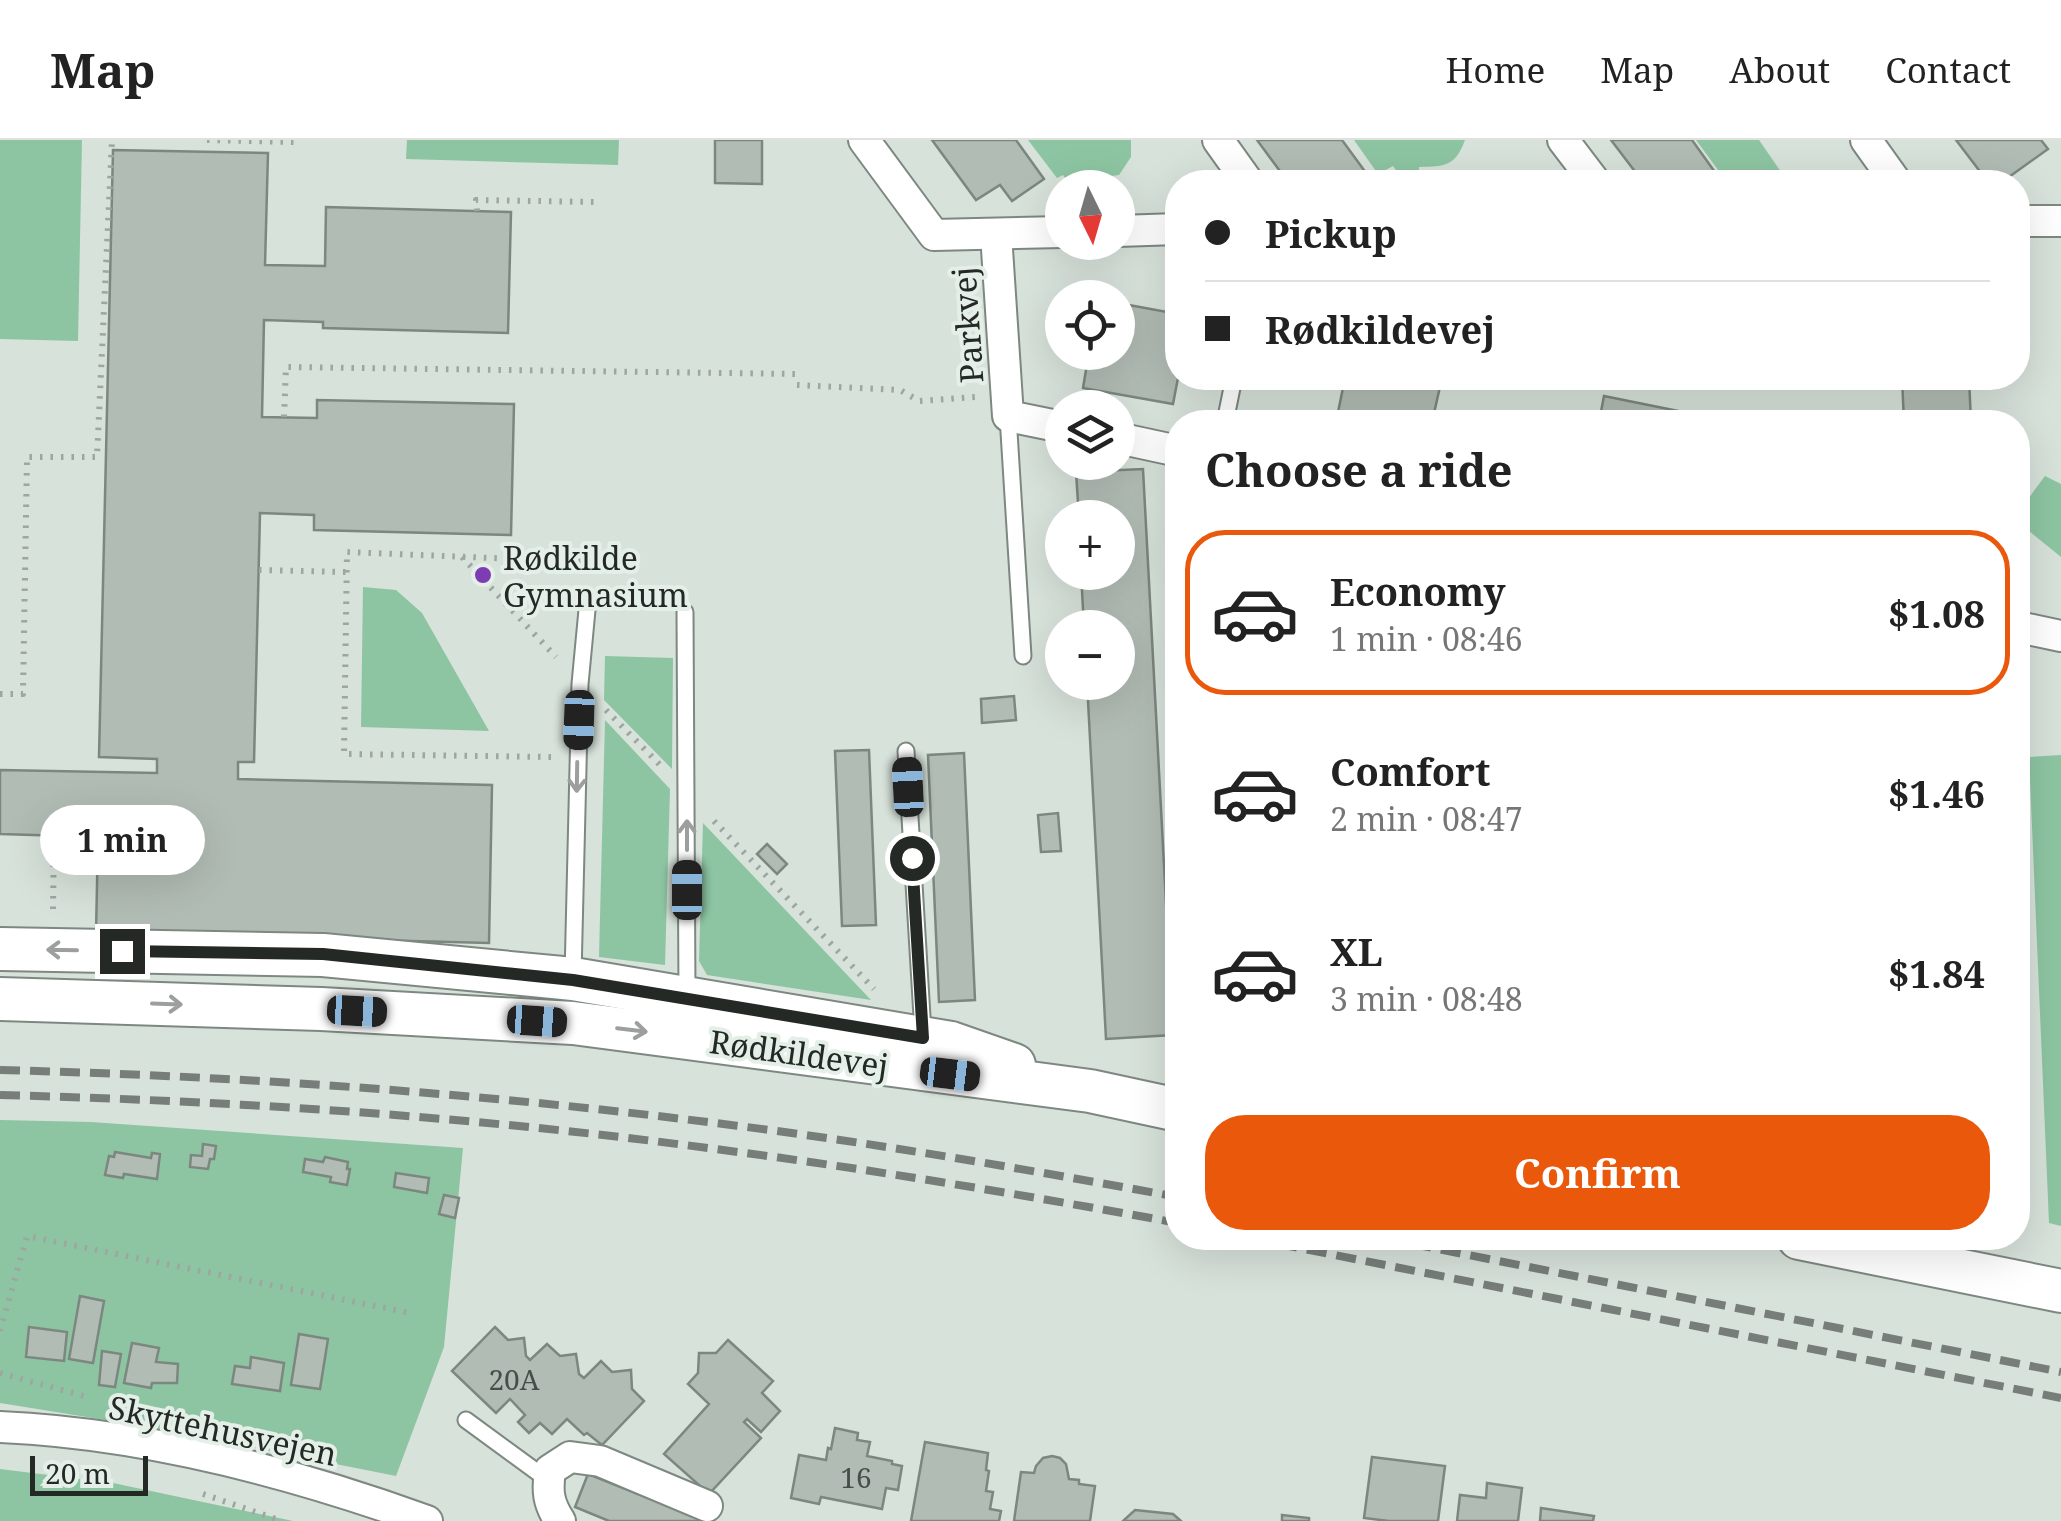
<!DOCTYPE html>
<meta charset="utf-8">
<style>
:root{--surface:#fff;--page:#f2f2f2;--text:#222;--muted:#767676;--line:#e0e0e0;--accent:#ea580c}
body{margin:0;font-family:"Noto Serif",serif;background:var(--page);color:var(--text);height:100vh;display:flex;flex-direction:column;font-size:38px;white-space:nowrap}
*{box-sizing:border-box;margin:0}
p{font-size:32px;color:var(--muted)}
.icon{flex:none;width:55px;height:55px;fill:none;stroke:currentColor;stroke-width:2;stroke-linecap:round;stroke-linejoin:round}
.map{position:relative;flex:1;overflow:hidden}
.panel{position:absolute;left:1165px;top:270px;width:865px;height:840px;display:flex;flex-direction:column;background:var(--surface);border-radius:40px;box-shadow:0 10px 40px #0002}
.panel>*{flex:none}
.guide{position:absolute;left:1165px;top:30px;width:865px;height:220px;border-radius:40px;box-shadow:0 10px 40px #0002;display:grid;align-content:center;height:220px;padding:0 40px;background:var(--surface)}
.needle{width:65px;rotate:175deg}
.controls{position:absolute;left:1045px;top:30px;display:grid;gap:20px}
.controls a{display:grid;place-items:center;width:90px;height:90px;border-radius:50%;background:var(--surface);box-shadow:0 10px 40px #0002;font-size:50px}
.scale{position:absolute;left:30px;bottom:25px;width:118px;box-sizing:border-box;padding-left:10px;border:5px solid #242926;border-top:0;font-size:28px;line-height:35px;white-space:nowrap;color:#242926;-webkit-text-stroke:8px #e4efe8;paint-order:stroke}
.end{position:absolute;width:45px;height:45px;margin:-22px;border:12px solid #242926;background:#fff;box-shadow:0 0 0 5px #fff}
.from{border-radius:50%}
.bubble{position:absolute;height:70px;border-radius:35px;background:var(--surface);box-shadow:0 10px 40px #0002;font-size:32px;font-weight:700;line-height:70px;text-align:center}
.car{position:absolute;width:30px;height:60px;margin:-30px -15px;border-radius:12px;box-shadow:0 0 8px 2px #0007;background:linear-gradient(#222 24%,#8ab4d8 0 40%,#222 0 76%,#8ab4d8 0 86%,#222 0)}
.guide b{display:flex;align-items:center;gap:35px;height:95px;font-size:38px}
.guide b+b{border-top:2px solid var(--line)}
.guide i{width:25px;height:25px;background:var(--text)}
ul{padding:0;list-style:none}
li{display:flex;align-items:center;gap:30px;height:165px;margin:0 20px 15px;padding:0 20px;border:5px solid transparent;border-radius:40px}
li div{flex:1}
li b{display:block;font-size:38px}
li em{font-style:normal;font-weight:700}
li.active{border-color:var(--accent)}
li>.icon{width:90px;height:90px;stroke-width:1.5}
h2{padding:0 40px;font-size:45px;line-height:120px}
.action{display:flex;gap:20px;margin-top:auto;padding:20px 40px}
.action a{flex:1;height:115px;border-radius:40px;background:var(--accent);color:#fff;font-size:40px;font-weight:700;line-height:115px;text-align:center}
header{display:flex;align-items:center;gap:60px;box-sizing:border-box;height:140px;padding:0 50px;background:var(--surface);border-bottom:2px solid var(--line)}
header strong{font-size:48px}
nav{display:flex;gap:55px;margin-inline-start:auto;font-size:35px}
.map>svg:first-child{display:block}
.green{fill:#8dc5a2}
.building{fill:#b1bcb4;stroke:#7c877f;stroke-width:2.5}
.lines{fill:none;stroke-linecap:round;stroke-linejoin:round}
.lane-casing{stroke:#7d8881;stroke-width:19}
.street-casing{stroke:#7d8881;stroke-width:34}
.secondary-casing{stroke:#7d8881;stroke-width:46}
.path{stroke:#9da6a0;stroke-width:6;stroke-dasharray:2.5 8;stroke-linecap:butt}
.lane{stroke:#fff;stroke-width:15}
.street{stroke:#fff;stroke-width:30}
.secondary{stroke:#fff;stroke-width:42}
.rail{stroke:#777e79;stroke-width:8;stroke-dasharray:20 10;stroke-linecap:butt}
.oneway{stroke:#9c9f9d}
.route{stroke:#242926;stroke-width:12}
.poi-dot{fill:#7d3cb1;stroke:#e4efe8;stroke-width:4}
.labels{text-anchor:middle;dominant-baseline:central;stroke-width:8;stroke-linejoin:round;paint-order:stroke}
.number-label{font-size:28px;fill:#474e4a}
.street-label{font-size:32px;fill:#242926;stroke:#e4efe8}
.poi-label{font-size:32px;fill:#242926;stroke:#e4efe8;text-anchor:start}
</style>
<header>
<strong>Map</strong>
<nav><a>Home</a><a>Map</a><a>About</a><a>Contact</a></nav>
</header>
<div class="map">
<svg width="2061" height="1381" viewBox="0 0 2061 1381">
<rect width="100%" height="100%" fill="#d7e2da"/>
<g class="green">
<polygon points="0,0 82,0 78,201 0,199"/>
<polygon points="407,0 619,0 618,25 406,19"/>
<polygon points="1028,0 1131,0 1131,17 1119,35 1091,39 1086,47 1071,47 1063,35 1057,38"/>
<path d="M1354 0H1465C1455 27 1445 26 1419 27V32L1425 42H1404L1393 26 1378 34Z"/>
<polygon points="1696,0 1759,0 1788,42 1754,42 1752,40 1727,42"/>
<polygon points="2045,336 2061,344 2061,417 2029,391 2028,359"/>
<polygon points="363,447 396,450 422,473 489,591 361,587"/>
<polygon points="605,516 673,518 672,629 604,560"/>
<polygon points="605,580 670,649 665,825 599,817"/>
<polygon points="2061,615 2061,1086 2049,1083 2029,617"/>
<polygon points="703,683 871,860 707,835 699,821"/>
<polygon points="0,980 91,982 463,1008 444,1207 396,1336 155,1288 0,1263"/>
<polygon points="0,1329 113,1343 293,1381 0,1381"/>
</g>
<g class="building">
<polygon points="715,0 762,0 762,44 715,43"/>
<polygon points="932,0 1016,0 1044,39 1012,61 1000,45 976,60"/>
<polygon points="1257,0 1342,0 1369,37 1362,42 1288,42"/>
<polygon points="1611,0 1692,0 1717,35 1707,42 1680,42 1678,38 1672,42 1643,42"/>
<polygon points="1956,0 2041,0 2048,9 2002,42 1988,42"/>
<polygon points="113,10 268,13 265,125 325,126 326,67 511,72 508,193 323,188 323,182 264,180 262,277 317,278 317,260 514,264 511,395 314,390 314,375 260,373 254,622 238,622 238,639 492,645 489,803 96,793 98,697 0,694 0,630 157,633 157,619 99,617"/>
<polygon points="1118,163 1178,174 1178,238 1173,264 1083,248 1089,212 1118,212"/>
<polygon points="1345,238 1442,238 1432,282 1336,282"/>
<polygon points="1902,238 1969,238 1971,282 1904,282"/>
<polygon points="1604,256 1693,274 1691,282 1599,282"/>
<polygon points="1143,329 1173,895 1106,899 1087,542 1118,542 1118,488 1084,488 1081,432 1118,432 1118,378 1079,378 1076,332"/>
<polygon points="1014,556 1016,580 982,583 981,559"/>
<polygon points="869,610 876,785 842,786 835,611"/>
<polygon points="964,613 975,860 939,862 928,615"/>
<polygon points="1058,673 1061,711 1041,712 1038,675"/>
<polygon points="767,704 787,724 777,734 757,714"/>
<polygon points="203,1004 216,1006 214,1019 210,1019 208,1029 190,1027 191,1015 202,1016"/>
<polygon points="115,1012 151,1018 152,1013 160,1014 157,1039 124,1034 123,1038 105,1035 109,1016 114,1017"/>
<polygon points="325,1017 348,1022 347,1029 350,1029 347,1045 330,1042 331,1037 303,1032 305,1019 323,1022"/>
<polygon points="396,1033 429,1038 427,1053 394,1047"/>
<polygon points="444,1055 459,1058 455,1078 439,1074"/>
<polygon points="80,1156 104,1161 93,1223 69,1219"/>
<polygon points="29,1187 67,1192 64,1221 26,1217"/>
<polygon points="495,1187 508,1200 524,1198 526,1216 530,1220 547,1204 560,1216 576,1214 579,1234 584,1238 601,1221 612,1232 631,1230 632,1249 644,1261 602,1305 587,1293 584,1295 567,1279 552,1294 540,1283 529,1293 518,1282 525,1275 510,1259 496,1273 452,1231"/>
<polygon points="299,1194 328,1199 320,1249 291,1245"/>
<polygon points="728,1200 773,1241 762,1253 780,1271 761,1292 747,1279 744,1282 761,1298 709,1354 664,1314 709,1264 688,1244 698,1233 699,1213 716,1213"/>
<polygon points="132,1203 159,1208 156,1222 178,1224 177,1243 152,1243 151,1248 124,1243"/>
<polygon points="102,1211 121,1214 115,1247 99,1245"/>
<polygon points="251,1217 284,1223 280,1251 232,1244 235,1226 250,1228"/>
<polygon points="835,1288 858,1293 857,1300 870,1302 867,1316 892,1321 892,1324 902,1326 898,1350 886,1348 882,1369 821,1357 819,1364 791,1358 799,1315 826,1320 828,1308 831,1309"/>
<polygon points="925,1302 988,1313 986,1330 989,1331 986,1351 993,1352 990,1369 1001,1371 999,1381 911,1381"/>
<polygon points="1052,1316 1060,1318 1066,1324 1069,1339 1079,1340 1079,1344 1095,1346 1090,1381 1014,1381 1021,1332 1034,1333 1036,1326 1043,1318"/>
<polygon points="1372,1317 1445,1326 1438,1381 1389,1381 1364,1378"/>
<polygon points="588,1334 706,1381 609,1381 575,1367"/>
<polygon points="1487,1343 1522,1348 1518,1381 1457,1381 1460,1355 1486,1358"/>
<polygon points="1541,1368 1594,1376 1593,1381 1540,1381"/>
<polygon points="1135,1370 1173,1374 1181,1381 1123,1381"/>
<polygon points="1282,1375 1309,1378 1309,1381 1282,1381"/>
</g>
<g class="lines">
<defs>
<g id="lane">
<polyline points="1008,276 1023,516"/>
<polyline points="1225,282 1234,238"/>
<polyline points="685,472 687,853"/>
<polyline points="906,611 923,893"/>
<polyline points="573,836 580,544 587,470"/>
<polyline points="466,1280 548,1340"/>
</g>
<g id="street">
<polyline points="864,0 934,95 1062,92"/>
<polyline points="1218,0 1248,42"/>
<polyline points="1563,0 1595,42"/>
<polyline points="1866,0 1896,42"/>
<polyline points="2018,81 2061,81"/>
<polyline points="1118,91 1178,89"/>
<polyline points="996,94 1008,276 1062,287"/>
<polyline points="1118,298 1178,311"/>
<polyline points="2018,487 2061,496"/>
<path d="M0 1287C142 1293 294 1333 427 1381"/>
<path d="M560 1381C548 1363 547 1351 550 1330L570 1317 600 1321 707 1366"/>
</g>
<g id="secondary">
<polyline points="0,809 323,815 573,839 951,903 1014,925"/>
<polyline points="0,859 321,869 573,883 1090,951 1178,970"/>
<polyline points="1799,1098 2061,1151"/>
</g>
</defs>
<use href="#lane" class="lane-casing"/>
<use href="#street" class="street-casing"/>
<use href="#secondary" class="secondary-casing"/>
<g class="path">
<polyline points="207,0 294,2"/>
<polyline points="477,71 476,60 594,62"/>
<polyline points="797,245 900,250 919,261 975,257"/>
<polyline points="284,277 286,227 797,234"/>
<polyline points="462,417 556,517"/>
<polyline points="259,430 346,432"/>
<polyline points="0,554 23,554 27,317 97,317 112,0"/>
<polyline points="606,570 660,625"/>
<polyline points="551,617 344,614 347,412 588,422"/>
<polyline points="714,681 874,849"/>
<polyline points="53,769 54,696"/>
<polyline points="0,1191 27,1096 410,1173"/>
<polyline points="0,1233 84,1256"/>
<polyline points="203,1354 282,1381"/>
</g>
<use href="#lane" class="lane"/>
<use href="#street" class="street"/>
<use href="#secondary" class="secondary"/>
<g class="rail">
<path d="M0 930C239 936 478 953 715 983 870 1002 1024 1029 1178 1057"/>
<path d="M0 955C239 961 479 977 715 1009 870 1029 1024 1055 1178 1083"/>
<polyline points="1248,1098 2061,1258"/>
<polyline points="1382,1098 2061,1232"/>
</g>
</g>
<defs><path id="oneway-shaft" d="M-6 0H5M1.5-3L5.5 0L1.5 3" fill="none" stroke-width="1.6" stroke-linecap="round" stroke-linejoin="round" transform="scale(2.5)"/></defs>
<g class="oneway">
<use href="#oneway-shaft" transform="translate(577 637) rotate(91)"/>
<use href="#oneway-shaft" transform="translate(687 695) rotate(-90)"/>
<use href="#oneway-shaft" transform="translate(62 810) rotate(-179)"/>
<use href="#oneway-shaft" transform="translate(167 864) rotate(2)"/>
<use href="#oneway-shaft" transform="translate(632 890) rotate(7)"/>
</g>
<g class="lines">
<polyline class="route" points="122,811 323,814 573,840 923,898 912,718"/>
</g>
<circle class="poi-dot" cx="483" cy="435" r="10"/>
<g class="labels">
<g class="number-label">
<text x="514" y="1239">20A</text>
<text x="856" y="1337">16</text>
</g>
<g class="street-label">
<text transform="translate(967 185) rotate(-94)">Parkvej</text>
<text transform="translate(799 913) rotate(8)">Rødkildevej</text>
<text transform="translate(223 1290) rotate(12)">Skyttehusvejen</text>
</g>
<g class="poi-label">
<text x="503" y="417">Rødkilde<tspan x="503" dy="37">Gymnasium</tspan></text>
</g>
</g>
</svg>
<div class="controls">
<a><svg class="needle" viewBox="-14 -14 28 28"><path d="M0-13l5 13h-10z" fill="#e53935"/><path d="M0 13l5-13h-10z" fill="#767676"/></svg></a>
<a><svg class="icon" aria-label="locate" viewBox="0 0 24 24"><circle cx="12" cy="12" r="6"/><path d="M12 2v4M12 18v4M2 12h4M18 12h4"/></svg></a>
<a><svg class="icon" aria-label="layers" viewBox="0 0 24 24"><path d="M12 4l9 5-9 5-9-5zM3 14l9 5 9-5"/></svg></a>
<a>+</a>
<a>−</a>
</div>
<div class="scale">20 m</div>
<i class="end from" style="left:912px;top:718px"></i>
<i class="end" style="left:122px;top:811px"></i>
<div class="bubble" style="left:40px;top:665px;width:165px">1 min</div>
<i class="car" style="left:579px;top:580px;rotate:182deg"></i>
<i class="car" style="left:908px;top:647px;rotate:357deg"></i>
<i class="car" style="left:687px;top:750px;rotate:0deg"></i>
<i class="car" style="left:357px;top:871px;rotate:93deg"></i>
<i class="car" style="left:537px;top:881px;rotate:94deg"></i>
<i class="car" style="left:950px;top:934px;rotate:97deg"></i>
<div class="guide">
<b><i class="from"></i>Pickup</b>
<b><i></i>Rødkildevej</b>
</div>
<section class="panel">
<h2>Choose a ride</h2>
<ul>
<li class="active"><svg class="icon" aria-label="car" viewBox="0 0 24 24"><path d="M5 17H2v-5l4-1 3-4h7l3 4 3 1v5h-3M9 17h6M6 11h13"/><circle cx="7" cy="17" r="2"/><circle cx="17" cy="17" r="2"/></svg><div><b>Economy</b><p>1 min · 08:46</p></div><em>$1.08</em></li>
<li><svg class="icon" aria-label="car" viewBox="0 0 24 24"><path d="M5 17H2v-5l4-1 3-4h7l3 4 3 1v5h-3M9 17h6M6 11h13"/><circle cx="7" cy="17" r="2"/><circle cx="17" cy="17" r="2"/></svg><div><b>Comfort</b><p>2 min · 08:47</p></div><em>$1.46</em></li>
<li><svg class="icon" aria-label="car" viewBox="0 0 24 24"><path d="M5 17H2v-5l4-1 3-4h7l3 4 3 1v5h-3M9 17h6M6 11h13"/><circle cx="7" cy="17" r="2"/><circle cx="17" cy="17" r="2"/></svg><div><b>XL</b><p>3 min · 08:48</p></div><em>$1.84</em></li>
</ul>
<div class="action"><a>Confirm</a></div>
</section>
</div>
